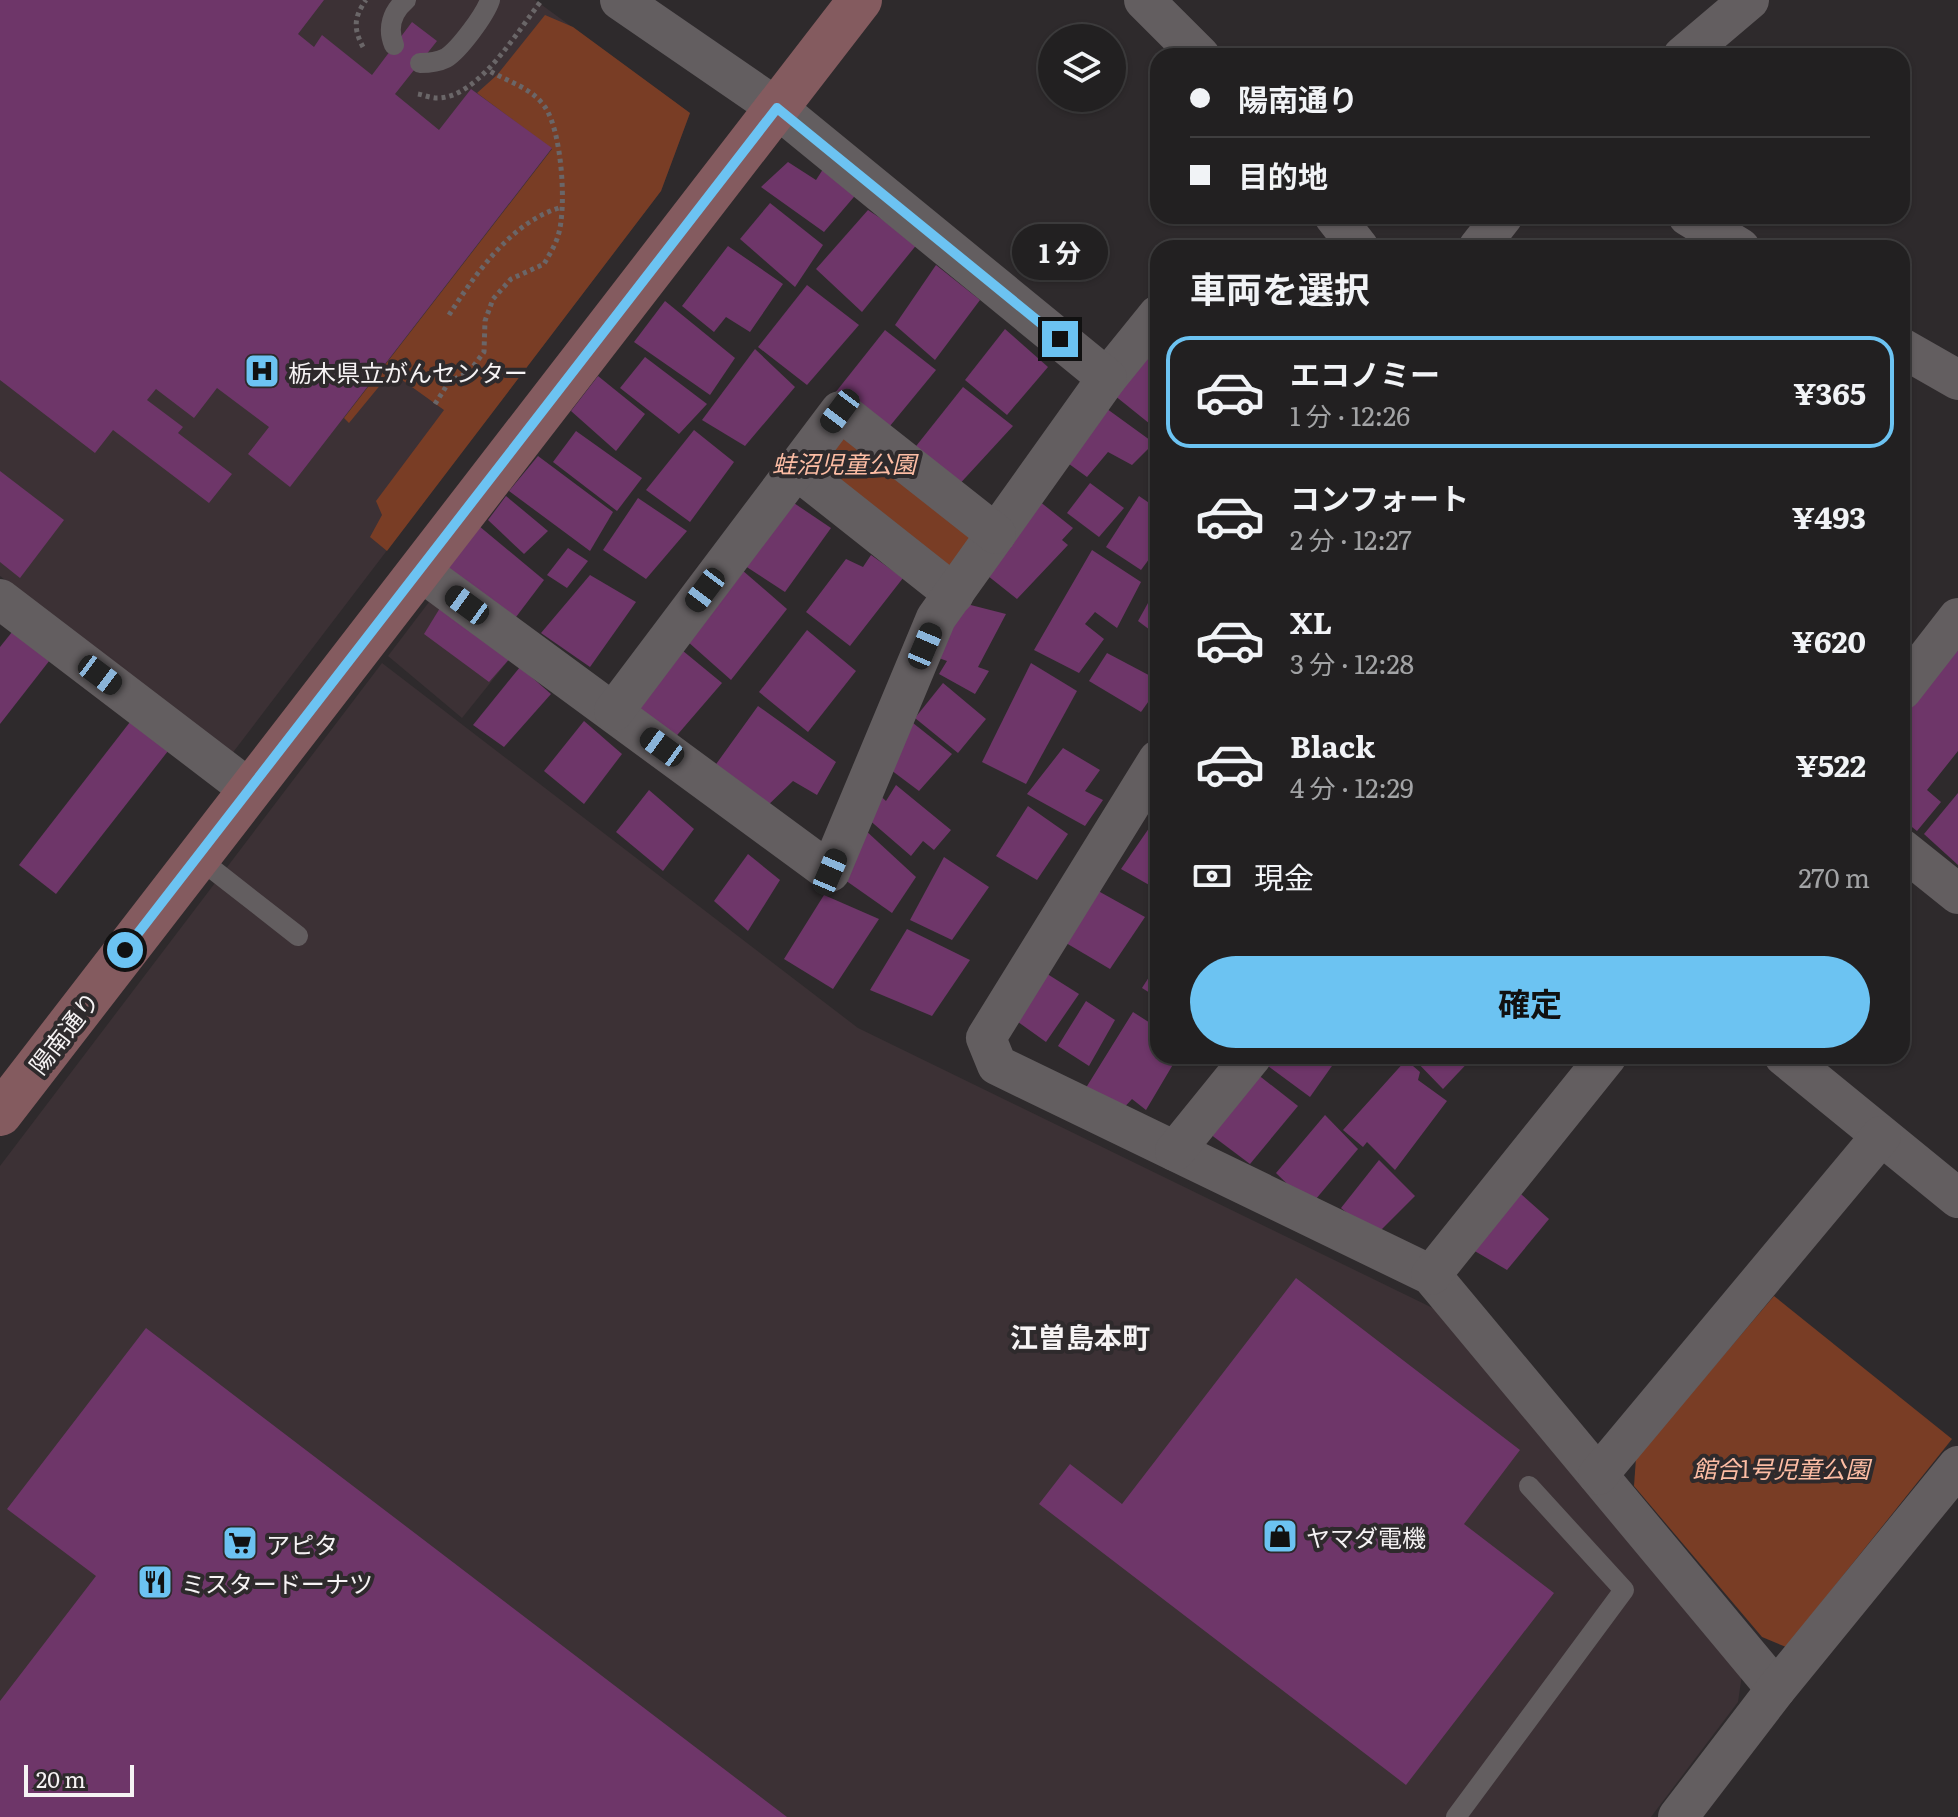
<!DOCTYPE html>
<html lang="ja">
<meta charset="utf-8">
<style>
:root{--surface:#222021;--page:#2a282a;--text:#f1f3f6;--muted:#a2a3a5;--line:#3f3e3f;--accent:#6cc3f2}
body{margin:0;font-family:Literata,"Noto Sans JP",serif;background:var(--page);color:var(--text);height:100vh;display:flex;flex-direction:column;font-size:30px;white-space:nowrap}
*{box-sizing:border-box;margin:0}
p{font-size:26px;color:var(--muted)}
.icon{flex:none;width:44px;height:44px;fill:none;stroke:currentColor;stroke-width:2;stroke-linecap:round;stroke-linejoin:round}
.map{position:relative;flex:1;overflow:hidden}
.side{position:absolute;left:1150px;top:240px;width:760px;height:824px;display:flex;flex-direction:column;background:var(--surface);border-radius:24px;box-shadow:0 2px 6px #0004,0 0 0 2px var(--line)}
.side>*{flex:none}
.guide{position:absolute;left:1150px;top:48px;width:760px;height:176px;border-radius:24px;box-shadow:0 2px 6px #0004,0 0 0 2px var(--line);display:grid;align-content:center;height:176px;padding:0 40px;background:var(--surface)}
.buttons{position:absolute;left:1038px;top:24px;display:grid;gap:16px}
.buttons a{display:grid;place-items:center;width:88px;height:88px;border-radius:50%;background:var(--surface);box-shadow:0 2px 6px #0004,0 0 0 2px var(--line);font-size:40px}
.scale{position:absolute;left:24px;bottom:20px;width:110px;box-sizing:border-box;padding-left:8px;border:4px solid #f6f3f4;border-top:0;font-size:22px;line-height:28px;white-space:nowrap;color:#f6f3f4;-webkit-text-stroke:6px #2e2a2c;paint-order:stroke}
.end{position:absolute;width:36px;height:36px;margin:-18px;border:10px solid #6cc3f2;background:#111;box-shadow:0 0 0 4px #111}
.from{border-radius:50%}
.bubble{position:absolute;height:56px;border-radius:28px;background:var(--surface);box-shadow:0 2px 6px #0004,0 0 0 2px var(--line);font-size:26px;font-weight:700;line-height:56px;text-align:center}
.car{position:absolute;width:24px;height:48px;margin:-24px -12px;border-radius:10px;box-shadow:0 0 6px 2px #0007;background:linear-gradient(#222 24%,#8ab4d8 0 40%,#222 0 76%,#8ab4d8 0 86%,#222 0)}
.guide b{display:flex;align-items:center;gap:28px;height:76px;font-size:30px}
.guide b+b{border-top:2px solid var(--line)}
.guide i{width:20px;height:20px;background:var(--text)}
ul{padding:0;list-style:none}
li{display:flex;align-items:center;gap:24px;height:112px;margin:0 16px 12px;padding:0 24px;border:4px solid transparent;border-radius:24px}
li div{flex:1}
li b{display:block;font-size:30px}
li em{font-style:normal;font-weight:700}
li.selected{border-color:var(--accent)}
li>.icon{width:72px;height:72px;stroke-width:1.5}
h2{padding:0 40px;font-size:36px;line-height:96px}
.pay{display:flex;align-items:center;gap:20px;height:88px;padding:0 40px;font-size:30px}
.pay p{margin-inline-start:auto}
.primary-button{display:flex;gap:16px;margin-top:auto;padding:16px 40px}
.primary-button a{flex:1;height:92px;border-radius:48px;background:var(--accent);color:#111;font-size:32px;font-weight:700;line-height:92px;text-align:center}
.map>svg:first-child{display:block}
.built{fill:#3c3135}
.green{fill:#793d25}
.building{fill:#6e3669}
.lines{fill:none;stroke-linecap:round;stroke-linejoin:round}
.path{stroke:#6a6668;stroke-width:5;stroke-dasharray:4 4;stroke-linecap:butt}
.lane{stroke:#635e60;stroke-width:20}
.street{stroke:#635e60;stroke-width:40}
.secondary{stroke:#845b5f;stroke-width:44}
.route{stroke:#6cc3f2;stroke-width:10}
.labels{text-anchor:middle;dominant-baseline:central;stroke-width:8;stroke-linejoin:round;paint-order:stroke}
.poi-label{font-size:24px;fill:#f6f3f4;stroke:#2e2a2c;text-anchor:start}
.park-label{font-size:24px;font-style:italic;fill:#fdbda4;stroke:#2e2a2c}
.street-label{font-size:24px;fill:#f6f3f4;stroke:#2e2a2c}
.quarter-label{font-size:28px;font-weight:bold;fill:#f6f3f4;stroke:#2e2a2c}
</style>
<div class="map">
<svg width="1958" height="1817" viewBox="0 0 1958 1817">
<rect width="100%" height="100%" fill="#2e2a2c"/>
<g class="built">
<polygon points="0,0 535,0 690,113 661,191 231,755 0,576"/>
<polygon points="429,602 511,657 462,718 388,656"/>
<polygon points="382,663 858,1028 1443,1313 1742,1675 1738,1702 1651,1817 0,1817 0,1166"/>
</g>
<g class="green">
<polygon points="545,15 573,27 690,113 661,191 387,551 370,537 382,515 376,501 444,410 391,372 349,423 344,418 552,149 477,93 497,75"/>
<polygon points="846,432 975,542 953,570 816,473"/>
<polygon points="1774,1296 1952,1439 1786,1647 1762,1637 1634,1486 1636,1458"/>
</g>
<g class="building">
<polygon points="0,0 324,0 298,34 314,47 322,35 372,75 412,22 437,41 395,94 439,130 471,89 552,148 290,487 248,454 269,427 217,388 194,418 156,389 147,400 183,427 178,433 232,474 209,503 113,430 95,453 0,380"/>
<polygon points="788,162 816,180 827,163 859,191 824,232 761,187"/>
<polygon points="770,203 823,245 795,287 740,239"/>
<polygon points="868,210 918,243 862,312 816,269"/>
<polygon points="728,246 783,284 750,332 726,317 714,332 682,306"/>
<polygon points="936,265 980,300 935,360 895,325"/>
<polygon points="807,285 859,325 807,385 758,347"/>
<polygon points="665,301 735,358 710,395 634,342"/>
<polygon points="1005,329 1048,367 1007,415 965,380"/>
<polygon points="885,330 936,370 885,432 835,393"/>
<polygon points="1158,330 1158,424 1155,428 1114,395"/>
<polygon points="755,349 795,387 745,446 702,420"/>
<polygon points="645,357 707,404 679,434 620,388"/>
<polygon points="598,376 645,414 616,451 571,411"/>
<polygon points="963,387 1013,426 955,489 909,455"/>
<polygon points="1103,406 1154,443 1132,465 1108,452 1087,477 1065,461"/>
<polygon points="694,430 734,462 690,522 646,490"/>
<polygon points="576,431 642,478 617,511 553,462"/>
<polygon points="538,456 613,512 590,551 509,491"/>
<polygon points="0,471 64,520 20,578 0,562"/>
<polygon points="1090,483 1124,508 1099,537 1067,513"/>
<polygon points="506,496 548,531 524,554 488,520"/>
<polygon points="1139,496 1158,509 1158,547 1141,570 1106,547"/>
<polygon points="785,497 831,528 785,592 739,562"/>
<polygon points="1034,497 1073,528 1062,540 1068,545 1017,599 978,568"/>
<polygon points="638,498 687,531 646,579 603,550"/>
<polygon points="479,526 544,580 513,621 445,571"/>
<polygon points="568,548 588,561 567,588 547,575"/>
<polygon points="1092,550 1141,582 1117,628 1095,612 1085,624 1104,639 1079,673 1034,650"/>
<polygon points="871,555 903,578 850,646 806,612 846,559 863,567"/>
<polygon points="742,570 787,609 731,680 687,641"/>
<polygon points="590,575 636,602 590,667 541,633"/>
<polygon points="1158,585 1158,636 1138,621"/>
<polygon points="955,601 1006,614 978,667 989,671 975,694 939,674 947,661 925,653"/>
<polygon points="440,608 511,657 489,682 424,634"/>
<polygon points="16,627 53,656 0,724 0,647"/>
<polygon points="807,630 856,671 808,732 759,692"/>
<polygon points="1958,632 1958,751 1927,790 1941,802 1917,831 1902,819 1902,702"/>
<polygon points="677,646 722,683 672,741 627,706"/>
<polygon points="1107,653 1158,680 1158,688 1141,712 1089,681"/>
<polygon points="1031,663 1077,691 1026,784 982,762"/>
<polygon points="520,667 551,694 504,747 473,725"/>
<polygon points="943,683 986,719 958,753 915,718"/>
<polygon points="758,706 836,762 817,795 793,781 764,809 714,767"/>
<polygon points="584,721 622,754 584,804 544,771"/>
<polygon points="130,722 168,751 56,894 19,865"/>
<polygon points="913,723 952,754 919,791 883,764"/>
<polygon points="1063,748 1100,770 1085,791 1103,800 1085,826 1027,794"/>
<polygon points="896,785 951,830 934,850 923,841 911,856 860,812 875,791 886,801"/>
<polygon points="649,790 694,829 663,871 616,832"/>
<polygon points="1958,793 1958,865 1924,834"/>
<polygon points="1028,806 1068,834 1037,880 996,856"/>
<polygon points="1158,815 1158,890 1121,869"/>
<polygon points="864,829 916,877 892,913 835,873"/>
<polygon points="748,854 780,880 748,931 714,901"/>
<polygon points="944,857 989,887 952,940 910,920"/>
<polygon points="1091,887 1145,917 1110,969 1061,940"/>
<polygon points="824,895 879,919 833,989 784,959"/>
<polygon points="907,929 970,960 932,1016 870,990"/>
<polygon points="1158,963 1158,998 1142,988"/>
<polygon points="1041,970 1079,994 1046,1042 1011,1017"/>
<polygon points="1086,1001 1115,1020 1089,1066 1058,1046"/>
<polygon points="1133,1012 1158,1028 1158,1056 1178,1056 1146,1110 1132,1099 1119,1113 1084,1091"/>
<polygon points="1263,1056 1339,1056 1310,1097 1260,1060"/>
<polygon points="1411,1056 1474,1056 1443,1089"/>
<polygon points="1406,1060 1420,1072 1418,1080 1447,1101 1395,1170 1367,1142 1363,1147 1343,1130"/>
<polygon points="1252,1070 1298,1106 1250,1164 1206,1131"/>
<polygon points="1325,1115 1358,1149 1310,1206 1276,1173"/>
<polygon points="1379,1160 1415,1196 1375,1236 1341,1208"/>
<polygon points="1512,1186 1549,1219 1507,1270 1473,1250"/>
<polygon points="1296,1278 1520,1450 1464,1524 1554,1593 1406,1785 1039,1504 1070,1464 1122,1504"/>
<polygon points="146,1328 787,1817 0,1817 0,1701 96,1576 7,1509"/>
</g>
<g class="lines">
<g class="path">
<path d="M363 47C353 28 354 17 366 0"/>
<path d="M418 94C423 95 431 98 437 98 479 98 518 30 542 0"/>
<path d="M449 315C476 273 512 221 562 207"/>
<path d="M435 404 449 382 469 372 484 352 485 321 493 299 511 279 544 264C549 255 555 246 558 236 567 208 562 132 545 107 531 87 508 82 488 70"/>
</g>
<g class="lane">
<path d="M394 45C387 28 392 12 406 0"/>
<path d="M420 63C429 63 438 62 446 58 459 50 485 15 490 0"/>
<polyline points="197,857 298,936"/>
<polyline points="1456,1817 1624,1590 1529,1486"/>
</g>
<g class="street">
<polyline points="1144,0 1200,56"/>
<polyline points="1683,56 1749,0"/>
<polyline points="1334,216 1359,248"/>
<polyline points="1688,216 1740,248"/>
<polyline points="1478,248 1503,216"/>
<polyline points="1902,348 1958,380"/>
<polyline points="1107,378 1158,315"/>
<polyline points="796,469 954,594"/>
<polyline points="419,570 830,872 936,618 1107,378 777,108 620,0"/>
<polyline points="0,599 249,789"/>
<polyline points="1902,690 1958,618"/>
<polyline points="614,711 840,411 996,534"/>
<polyline points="1158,760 986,1038 997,1065 1431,1275 1776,1689"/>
<polyline points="1902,849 1958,894"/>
<polyline points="1784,1056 1958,1198"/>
<polyline points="1175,1151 1252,1056"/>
<polyline points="1431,1275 1607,1056"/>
<polyline points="1598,1475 1881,1136"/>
<polyline points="1678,1817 1776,1689 1958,1466"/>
</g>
<polyline class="secondary" points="0,1114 860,0"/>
</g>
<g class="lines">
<polyline class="route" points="125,950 777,108 1060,339"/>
</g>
<defs>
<symbol id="hospital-square" viewBox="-11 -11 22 22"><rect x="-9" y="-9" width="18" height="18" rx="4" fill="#6cc3f2" stroke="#2e2a2c"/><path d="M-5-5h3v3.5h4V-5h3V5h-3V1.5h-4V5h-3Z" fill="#111"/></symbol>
<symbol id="shop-square" viewBox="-11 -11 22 22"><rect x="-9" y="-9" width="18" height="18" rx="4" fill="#6cc3f2" stroke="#2e2a2c"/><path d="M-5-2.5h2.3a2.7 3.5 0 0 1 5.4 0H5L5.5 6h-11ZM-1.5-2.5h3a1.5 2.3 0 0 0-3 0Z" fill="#111"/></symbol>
<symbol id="supermarket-square" viewBox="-11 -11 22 22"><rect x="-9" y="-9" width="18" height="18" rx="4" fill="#6cc3f2" stroke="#2e2a2c"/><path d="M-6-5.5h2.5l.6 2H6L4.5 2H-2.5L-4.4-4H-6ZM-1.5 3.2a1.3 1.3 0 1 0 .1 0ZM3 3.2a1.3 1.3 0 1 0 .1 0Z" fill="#111"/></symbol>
<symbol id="restaurant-square" viewBox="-11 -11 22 22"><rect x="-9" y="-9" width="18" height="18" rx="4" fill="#6cc3f2" stroke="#2e2a2c"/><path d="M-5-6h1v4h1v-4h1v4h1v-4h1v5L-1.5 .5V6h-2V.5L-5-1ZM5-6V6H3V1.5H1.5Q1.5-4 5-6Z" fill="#111"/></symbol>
</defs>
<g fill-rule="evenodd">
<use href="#hospital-square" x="242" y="351" width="40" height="40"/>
<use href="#shop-square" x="1260" y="1516" width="40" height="40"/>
<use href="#supermarket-square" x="220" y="1523" width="40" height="40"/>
<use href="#restaurant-square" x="135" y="1562" width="40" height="40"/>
</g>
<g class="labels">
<g class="poi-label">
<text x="288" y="371">栃木県立がんセンター</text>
<text x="1306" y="1536">ヤマダ電機</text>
<text x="266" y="1543">アピタ</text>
<text x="181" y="1582">ミスタードーナツ</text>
</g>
<g class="park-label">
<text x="844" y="462">蛙沼児童公園</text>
<text x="1781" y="1467">館合1号児童公園</text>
</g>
<g class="street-label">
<text transform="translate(63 1032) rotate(-52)">陽南通り</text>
</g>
<g class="quarter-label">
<text x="1080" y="1336">江曽島本町</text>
</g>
</g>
</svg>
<div class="buttons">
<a><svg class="icon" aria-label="layers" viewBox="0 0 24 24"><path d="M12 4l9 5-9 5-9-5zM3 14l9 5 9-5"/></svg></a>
</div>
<div class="scale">20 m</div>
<i class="end from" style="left:125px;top:950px"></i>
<i class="end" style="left:1060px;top:339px"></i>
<div class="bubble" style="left:1012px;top:224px;width:96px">1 分</div>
<i class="car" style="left:840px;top:411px;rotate:217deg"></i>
<i class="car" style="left:705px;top:590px;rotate:217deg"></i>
<i class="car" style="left:467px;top:605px;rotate:306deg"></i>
<i class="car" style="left:925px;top:646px;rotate:23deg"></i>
<i class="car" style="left:100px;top:675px;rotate:127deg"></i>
<i class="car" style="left:662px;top:747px;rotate:306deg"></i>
<i class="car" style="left:830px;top:872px;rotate:23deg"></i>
<div class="guide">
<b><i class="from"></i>陽南通り</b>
<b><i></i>目的地</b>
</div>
<section class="side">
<h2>車両を選択</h2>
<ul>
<li class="selected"><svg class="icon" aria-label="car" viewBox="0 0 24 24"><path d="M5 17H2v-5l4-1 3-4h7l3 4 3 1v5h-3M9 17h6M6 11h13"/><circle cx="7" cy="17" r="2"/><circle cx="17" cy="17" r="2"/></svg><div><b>エコノミー</b><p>1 分 · 12:26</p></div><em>¥365</em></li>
<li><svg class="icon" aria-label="car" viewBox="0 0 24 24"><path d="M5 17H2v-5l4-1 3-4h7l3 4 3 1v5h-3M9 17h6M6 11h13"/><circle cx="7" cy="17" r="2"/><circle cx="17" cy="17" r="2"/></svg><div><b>コンフォート</b><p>2 分 · 12:27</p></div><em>¥493</em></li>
<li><svg class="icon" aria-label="car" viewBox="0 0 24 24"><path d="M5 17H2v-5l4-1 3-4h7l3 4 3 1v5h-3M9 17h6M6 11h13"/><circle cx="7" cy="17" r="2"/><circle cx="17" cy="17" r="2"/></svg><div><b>XL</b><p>3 分 · 12:28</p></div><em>¥620</em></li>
<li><svg class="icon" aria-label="car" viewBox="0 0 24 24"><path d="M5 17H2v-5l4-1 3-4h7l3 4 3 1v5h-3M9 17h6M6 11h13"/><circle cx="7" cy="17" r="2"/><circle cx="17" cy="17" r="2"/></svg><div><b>Black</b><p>4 分 · 12:29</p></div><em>¥522</em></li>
</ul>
<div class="pay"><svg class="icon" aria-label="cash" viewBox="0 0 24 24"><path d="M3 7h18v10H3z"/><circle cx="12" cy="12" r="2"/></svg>現金<p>270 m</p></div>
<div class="primary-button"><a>確定</a></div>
</section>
</div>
